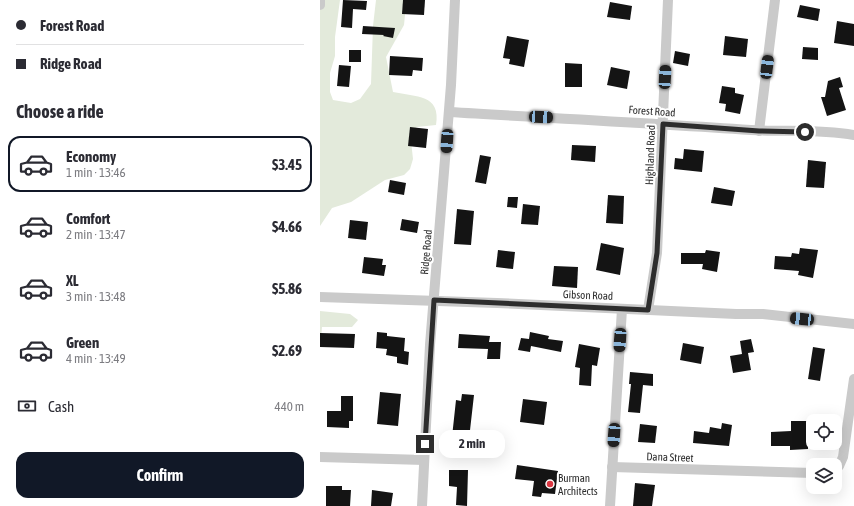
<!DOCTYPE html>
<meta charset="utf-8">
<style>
:root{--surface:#fff;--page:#f7f7f7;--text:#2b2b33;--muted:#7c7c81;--line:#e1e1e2;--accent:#111827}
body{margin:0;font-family:"Asap Condensed",sans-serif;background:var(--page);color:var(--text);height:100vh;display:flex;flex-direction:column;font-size:15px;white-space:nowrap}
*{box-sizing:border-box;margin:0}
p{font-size:13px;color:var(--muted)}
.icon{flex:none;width:22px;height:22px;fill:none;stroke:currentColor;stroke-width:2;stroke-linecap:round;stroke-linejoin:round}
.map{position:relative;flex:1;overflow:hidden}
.drawer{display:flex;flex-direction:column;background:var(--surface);width:320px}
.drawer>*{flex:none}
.guide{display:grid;align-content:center;height:88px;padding:0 16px;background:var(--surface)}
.buttons{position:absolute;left:486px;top:414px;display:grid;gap:8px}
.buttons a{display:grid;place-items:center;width:36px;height:36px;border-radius:8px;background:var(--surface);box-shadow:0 4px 16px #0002;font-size:20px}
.end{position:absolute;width:18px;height:18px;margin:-9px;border:5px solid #2d2d2d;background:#fff;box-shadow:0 0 0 2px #fff}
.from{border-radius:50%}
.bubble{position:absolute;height:28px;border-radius:12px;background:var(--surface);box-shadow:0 4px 16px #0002;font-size:13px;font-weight:700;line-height:28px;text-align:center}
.car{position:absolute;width:12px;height:24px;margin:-12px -6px;border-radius:5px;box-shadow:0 0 3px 1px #0007;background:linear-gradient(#222 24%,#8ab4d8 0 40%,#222 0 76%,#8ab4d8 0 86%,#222 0)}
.guide b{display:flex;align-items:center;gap:14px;height:38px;font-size:15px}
.guide b+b{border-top:1px solid var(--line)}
.guide i{width:10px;height:10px;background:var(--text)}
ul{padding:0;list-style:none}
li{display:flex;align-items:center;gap:12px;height:56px;margin:0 8px 6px;padding:0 8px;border:2px solid transparent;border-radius:12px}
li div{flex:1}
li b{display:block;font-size:15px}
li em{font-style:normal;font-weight:700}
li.active{border-color:var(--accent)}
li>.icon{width:36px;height:36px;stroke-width:1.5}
h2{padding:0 16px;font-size:18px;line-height:48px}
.pay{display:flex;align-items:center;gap:10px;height:44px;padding:0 16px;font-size:15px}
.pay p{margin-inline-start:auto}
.cta{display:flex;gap:8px;margin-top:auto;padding:8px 16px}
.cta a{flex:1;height:46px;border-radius:12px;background:var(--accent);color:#fff;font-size:16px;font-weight:700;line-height:46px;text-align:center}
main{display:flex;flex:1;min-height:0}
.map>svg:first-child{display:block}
.green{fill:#e3eadb}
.building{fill:#141414}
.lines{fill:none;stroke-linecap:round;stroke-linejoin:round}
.street{stroke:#cacaca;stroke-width:10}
.route{stroke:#2d2d2d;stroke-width:5}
.poi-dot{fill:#dc3843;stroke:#fff;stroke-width:1.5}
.labels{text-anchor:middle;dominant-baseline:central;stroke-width:4;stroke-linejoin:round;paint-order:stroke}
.street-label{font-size:11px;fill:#2d2d2d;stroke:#fff}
.poi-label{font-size:11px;fill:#2d2d2d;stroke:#fff;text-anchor:start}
</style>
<main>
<section class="drawer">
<div class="guide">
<b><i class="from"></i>Forest Road</b>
<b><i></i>Ridge Road</b>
</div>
<h2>Choose a ride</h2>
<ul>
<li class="active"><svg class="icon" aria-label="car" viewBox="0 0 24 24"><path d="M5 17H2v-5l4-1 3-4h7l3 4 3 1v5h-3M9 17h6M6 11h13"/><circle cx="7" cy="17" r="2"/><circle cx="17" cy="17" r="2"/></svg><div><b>Economy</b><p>1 min · 13:46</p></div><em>$3.45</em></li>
<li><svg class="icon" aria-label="car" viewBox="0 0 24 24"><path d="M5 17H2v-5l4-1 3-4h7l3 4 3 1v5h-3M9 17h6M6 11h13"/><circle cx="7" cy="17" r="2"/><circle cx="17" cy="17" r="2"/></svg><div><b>Comfort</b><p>2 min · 13:47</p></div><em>$4.66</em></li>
<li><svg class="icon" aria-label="car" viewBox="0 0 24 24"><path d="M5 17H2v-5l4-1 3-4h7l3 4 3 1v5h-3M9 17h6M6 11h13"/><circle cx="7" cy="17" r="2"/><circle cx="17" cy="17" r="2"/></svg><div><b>XL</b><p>3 min · 13:48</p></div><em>$5.86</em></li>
<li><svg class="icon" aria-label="car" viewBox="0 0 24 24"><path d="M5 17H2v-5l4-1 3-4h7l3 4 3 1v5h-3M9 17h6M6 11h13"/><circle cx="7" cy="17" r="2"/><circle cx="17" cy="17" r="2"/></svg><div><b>Green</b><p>4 min · 13:49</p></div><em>$2.69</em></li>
</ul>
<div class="pay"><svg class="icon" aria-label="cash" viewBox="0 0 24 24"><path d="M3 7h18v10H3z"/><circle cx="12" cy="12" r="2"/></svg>Cash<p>440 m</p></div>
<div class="cta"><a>Confirm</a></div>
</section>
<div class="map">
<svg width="534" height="506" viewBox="0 0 534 506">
<rect width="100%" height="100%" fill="#fff"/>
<g class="green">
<path d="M0 0H20L15 37V56L10 73V92L13 100 31 103 40 99 51 84 53 26 56 0H83L85 15 84 25 66 57 73 92C96 97 121 94 116 125L97 127 90 132 93 159 90 169 84 175 65 180 31 202 12 208 0 226Z"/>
<polygon points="0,311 30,314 38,320 32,327 2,327 0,349"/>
</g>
<g class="building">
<polygon points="23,0 47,1 46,10 33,9 32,28 21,27"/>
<polygon points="83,0 105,0 104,15 82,14"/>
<polygon points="290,2 312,6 310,20 287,17"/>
<polygon points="480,5 500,9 498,21 477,17"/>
<polygon points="517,21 534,24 534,46 514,43"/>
<polygon points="43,26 75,28 73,38 63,36 64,35 42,34"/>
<polygon points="187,36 209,40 204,67 189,64 190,59 183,58"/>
<polygon points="405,36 428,39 426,57 403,55"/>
<polygon points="483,47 498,48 498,60 482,59"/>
<rect x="29" y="50" width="12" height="12"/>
<polygon points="355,51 370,54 368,66 353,63"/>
<polygon points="70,56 103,58 102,71 93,70 92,76 69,75"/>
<polygon points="245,63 262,64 262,87 245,87"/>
<polygon points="19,65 31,66 29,87 17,86"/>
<polygon points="291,67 310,71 307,89 287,85"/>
<polygon points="520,77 523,87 519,88 526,110 507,116 501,97 505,97 508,81"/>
<polygon points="402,86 415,88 415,93 424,95 420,114 405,111 406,104 399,103"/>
<polygon points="90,127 108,129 106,148 88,146"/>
<polygon points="252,145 276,146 275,162 251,160"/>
<polygon points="364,149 384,151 382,172 354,169 355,158 363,159"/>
<polygon points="160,155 171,157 166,184 155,182"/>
<polygon points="488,160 506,162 504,188 486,187"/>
<polygon points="70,180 86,183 84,195 68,192"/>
<polygon points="394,187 415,191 412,206 391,203"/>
<polygon points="288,195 304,196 303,224 286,223"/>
<polygon points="188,197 198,197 197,208 187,207"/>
<polygon points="203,204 220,206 218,225 201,224"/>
<polygon points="137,209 154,211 151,245 134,244"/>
<polygon points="82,219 99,222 97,233 80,230"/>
<polygon points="30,220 48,222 46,240 28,238"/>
<polygon points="281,243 304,248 300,275 276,270"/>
<polygon points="480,248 498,250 493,278 478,275 479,271 454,269 455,256 471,257 472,253 479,254"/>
<polygon points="178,250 195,252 193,269 176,267"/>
<polygon points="386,250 400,252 397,272 382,269 383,264 361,264 361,253 385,253"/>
<polygon points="44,257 63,259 62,265 66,265 64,276 42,273"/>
<polygon points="234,266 258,267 257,288 232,286"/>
<polygon points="57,332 67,333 67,336 85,338 84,351 89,352 88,365 77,363 77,357 66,355 67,349 56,348"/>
<polygon points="210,332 229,336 228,339 243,341 241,352 211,346 210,352 198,350 201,338 209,339"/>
<polygon points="0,333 35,334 34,348 0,347"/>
<polygon points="139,334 170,336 169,342 181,342 180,359 167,359 168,349 138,348"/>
<polygon points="431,339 434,352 428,353 431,370 413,373 410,356 422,354 420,341"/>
<polygon points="363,343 384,347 381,364 360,360"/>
<polygon points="259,344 280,348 277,366 272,365 271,386 259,385 260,368 255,367"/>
<polygon points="493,347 505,349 500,381 488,379"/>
<polygon points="310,372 333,374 333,386 323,385 320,413 308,412 311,384 309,384"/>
<polygon points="60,392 81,394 78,426 57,424"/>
<polygon points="142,394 154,395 149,439 132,437 136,400 141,401"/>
<polygon points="21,396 33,396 33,421 29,421 29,428 7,427 7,411 21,411"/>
<polygon points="203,399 227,402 224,425 200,422"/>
<polygon points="471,421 487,421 487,426 493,426 493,443 488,443 488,449 470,450 470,446 451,446 451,432 471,431"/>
<polygon points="402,423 412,425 409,446 373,443 374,431 389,433 390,427 401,429"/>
<polygon points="320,424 337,426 335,443 318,442"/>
<polygon points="197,465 238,471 235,494 222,493 221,497 212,496 214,481 195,479"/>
<polygon points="129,470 148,470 147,506 136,505 137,487 129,486"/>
<polygon points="315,483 335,485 332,506 313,506"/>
<polygon points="6,486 22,486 22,490 31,490 30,506 6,506"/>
<polygon points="52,490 73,493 71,506 51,506"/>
</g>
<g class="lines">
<g class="street">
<polyline points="0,5 0,0"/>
<path d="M129 112C230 118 330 123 431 130 465 132 500 129 534 135"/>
<polyline points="439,131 455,0"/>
<polyline points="0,297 177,303 416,314 443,314 534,324"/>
<polyline points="328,310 337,253 348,0"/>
<polyline points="0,457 104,460"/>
<polyline points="292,467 493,473"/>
<polyline points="515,471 519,466 523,457 534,379"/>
<polyline points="102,506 110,345 131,85 135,0"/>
<polyline points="290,506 302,309"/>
</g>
</g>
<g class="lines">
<polyline class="route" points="105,444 114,300 328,310 337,253 343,124 439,131 485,132"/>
</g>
<circle class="poi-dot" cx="230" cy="484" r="4"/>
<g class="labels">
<g class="street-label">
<text transform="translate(332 111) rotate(4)">Forest Road</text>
<text transform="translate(330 155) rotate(-88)">Highland Road</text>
<text transform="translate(106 252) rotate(-85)">Ridge Road</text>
<text transform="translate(268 295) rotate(2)">Gibson Road</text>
<text transform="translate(350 457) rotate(2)">Dana Street</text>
</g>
<g class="poi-label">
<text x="238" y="478">Burman<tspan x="238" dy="13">Architects</tspan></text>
</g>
</g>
</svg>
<div class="buttons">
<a><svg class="icon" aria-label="locate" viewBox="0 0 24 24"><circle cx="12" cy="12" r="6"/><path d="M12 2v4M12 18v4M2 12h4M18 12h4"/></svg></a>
<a><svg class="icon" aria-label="layers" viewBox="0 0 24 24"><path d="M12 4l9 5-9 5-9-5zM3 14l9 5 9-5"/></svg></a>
</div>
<i class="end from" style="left:485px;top:132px"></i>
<i class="end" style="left:105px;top:444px"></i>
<div class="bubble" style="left:119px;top:430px;width:66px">2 min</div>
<i class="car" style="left:447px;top:67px;rotate:7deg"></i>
<i class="car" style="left:345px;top:77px;rotate:3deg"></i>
<i class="car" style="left:221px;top:117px;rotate:93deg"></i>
<i class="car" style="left:127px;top:141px;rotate:184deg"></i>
<i class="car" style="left:482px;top:319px;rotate:276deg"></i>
<i class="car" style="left:300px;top:340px;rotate:184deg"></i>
<i class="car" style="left:294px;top:435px;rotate:184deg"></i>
</div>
</main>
